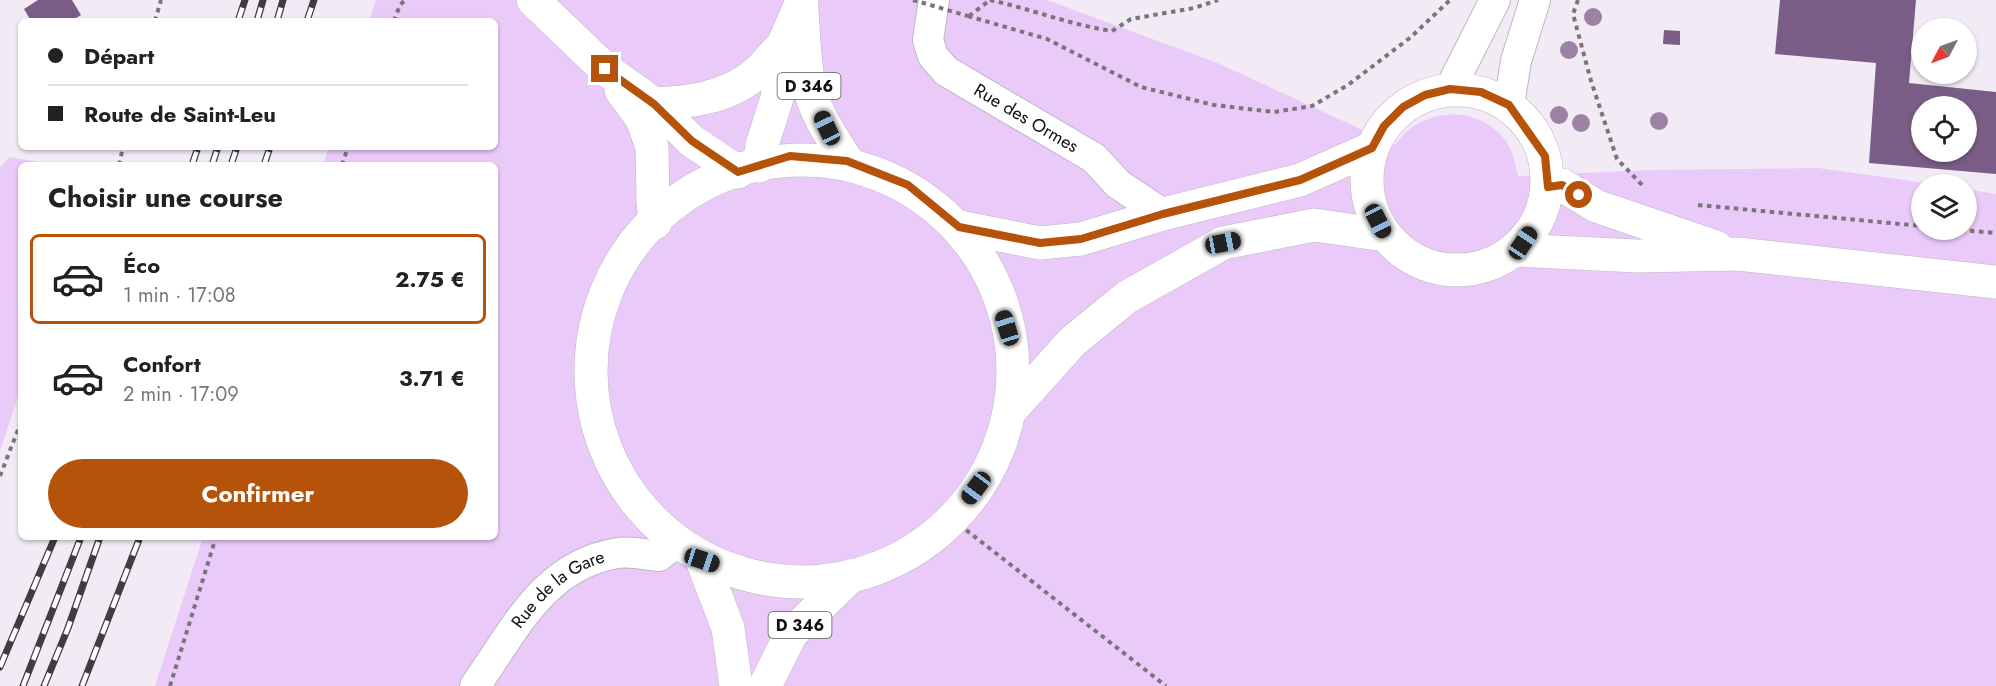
<!DOCTYPE html>
<html lang="fr">
<meta charset="utf-8">
<style>
:root{--surface:#fff;--page:#f2f2f2;--text:#222;--muted:#767676;--line:#e0e0e0;--accent:#b45309}
body{margin:0;font-family:Jost,sans-serif;background:var(--page);color:var(--text);height:100vh;display:flex;flex-direction:column;font-size:22px;white-space:nowrap}
*{box-sizing:border-box;margin:0}
p{font-size:20px;color:var(--muted)}
.icon{flex:none;width:33px;height:33px;fill:none;stroke:currentColor;stroke-width:2;stroke-linecap:round;stroke-linejoin:round}
.map{position:relative;flex:1;overflow:hidden}
.panel{position:absolute;left:18px;top:162px;width:480px;height:378px;display:flex;flex-direction:column;background:var(--surface);border-radius:9px;box-shadow:0 2px 4px #0004}
.panel>*{flex:none}
.hud{position:absolute;left:18px;top:18px;width:480px;height:132px;border-radius:9px;box-shadow:0 2px 4px #0004;display:grid;align-content:center;height:132px;padding:0 30px;background:var(--surface)}
.needle{width:39px;rotate:229deg}
.fabs{position:absolute;left:1911px;top:18px;display:grid;gap:12px}
.fabs a{display:grid;place-items:center;width:66px;height:66px;border-radius:50%;background:var(--surface);box-shadow:0 2px 4px #0004;font-size:30px}
.end{position:absolute;width:27px;height:27px;margin:-14px;border:8px solid #b45309;background:#fff;box-shadow:0 0 0 3px #fff}
.from{border-radius:50%}
.car{position:absolute;width:18px;height:36px;margin:-18px -9px;border-radius:8px;box-shadow:0 0 4px 2px #0007;background:linear-gradient(#222 24%,#8ab4d8 0 40%,#222 0 76%,#8ab4d8 0 86%,#222 0)}
.hud b{display:flex;align-items:center;gap:21px;height:57px;font-size:22px}
.hud b+b{border-top:2px solid var(--line)}
.hud i{width:15px;height:15px;background:var(--text)}
ul{padding:0;list-style:none}
li{display:flex;align-items:center;gap:18px;height:90px;margin:0 12px 9px;padding:0 18px;border:3px solid transparent;border-radius:9px}
li div{flex:1}
li b{display:block;font-size:22px}
li em{font-style:normal;font-weight:700}
li.on{border-color:var(--accent)}
li>.icon{width:54px;height:54px;stroke-width:1.5}
h2{padding:0 30px;font-size:27px;line-height:72px}
.cta{display:flex;gap:12px;margin-top:auto;padding:12px 30px}
.cta a{flex:1;height:69px;border-radius:36px;background:var(--accent);color:#fff;font-size:24px;font-weight:700;line-height:69px;text-align:center}
.map>svg:first-child{display:block}
.green{fill:#eacaf8}
.building{fill:#795d86;fill-rule:evenodd}
.lines{fill:none;stroke-linecap:round;stroke-linejoin:round}
.minor-casing{stroke:#beb6c2;stroke-width:32}
.tertiary-casing{stroke:#beb6c2;stroke-width:34}
.secondary-casing{stroke:#beb6c2;stroke-width:34}
.primary-casing{stroke:#beb6c2;stroke-width:34}
.path{stroke:#7a757d;stroke-width:4;stroke-dasharray:4.5 4.5;stroke-linecap:butt}
.minor{stroke:#fff;stroke-width:30}
.tertiary{stroke:#fff;stroke-width:33}
.secondary{stroke:#fff;stroke-width:33}
.primary{stroke:#fff;stroke-width:33}
.rail-casing{stroke:#403d42;stroke-width:7}
.rail{stroke:#fff;stroke-width:4.5;stroke-dasharray:14;stroke-linecap:butt}
.path-bridge{stroke:#7a757d;stroke-width:4;stroke-dasharray:4.5 4.5;stroke-linecap:butt}
.tree{fill:#9c83a6}
.route{stroke:#b45309;stroke-width:8}
.labels{text-anchor:middle;dominant-baseline:central;stroke-width:5;stroke-linejoin:round;paint-order:stroke}
.shield{fill:#fff;stroke:#5a585b;stroke-width:1.5}
.shield-label{font-size:16px;font-weight:bold;fill:#131115}
.street-label{font-size:18px;fill:#131115;stroke:#fff}
</style>
<div class="map">
<svg width="1996" height="686" viewBox="0 0 1996 686">
<rect width="100%" height="100%" fill="#f2ebf6"/>
<g class="green">
<path d="M376 0H1047L1220 64 1395 145C1420 107 1478 103 1506 141 1513 152 1515 163 1518 176L1652 170 1818 168 1933 184H1922V230H1966L1967 189 1996 194V686H155L203 537H495V165H323L329 147H495V21H369Z"/>
<polygon points="9,157 56,165 21,165 21,387 0,451 0,168"/>
</g>
<g class="building">
<polygon points="38,0 72,0 81,15 71,21 31,21 24,9"/>
<path d="M1780 0H1916L1909 83 1996 92V174L1869 163 1876 63 1775 54ZM1922 106H1966V152H1922Z"/>
<polygon points="1664,30 1680,31 1680,45 1663,44"/>
</g>
<g class="lines">
<defs>
<g id="minor">
<path id="s1" d="M934 0 928 40 933 56 946 71 1094 158 1118 184 1163 214"/>
<polyline points="1450,89 1495,0"/>
<polyline points="1509,105 1516,61 1535,0"/>
<path id="s2" d="M475 686C515 630 543 565 618 553 631 551 646 555 659 556L674 544"/>
</g>
<g id="tertiary">
<polyline points="533,0 605,69 654,104 692,141 738,172"/>
<polyline points="621,90 642,119 652,147 653,201 655,223"/>
<path d="M654 104C687 102 721 99 749 79 762 70 772 56 783 45"/>
</g>
<g id="secondary">
<circle cx="1457" cy="180" r="90"/>
<polyline points="1548,187 1562,185 1596,206 1716,247"/>
<polyline points="959,227 1040,243 1081,239 1163,214 1300,180 1372,148"/>
<polyline points="1516,250 1637,256 1738,254 1996,282"/>
<polyline points="1010,411 1072,342 1127,297 1223,243 1314,225 1385,235"/>
</g>
<g id="primary">
<path d="M802 11C804 37 804 64 810 90 816 115 834 140 847 161"/>
<circle cx="802" cy="371" r="211"/>
<polyline points="759,166 762,145 777,98 783,45 802,1"/>
<polyline points="702,560 728,628 736,686"/>
<polyline points="765,686 791,634 851,576"/>
</g>
</defs>
<use href="#minor" class="minor-casing"/>
<use href="#tertiary" class="tertiary-casing"/>
<use href="#secondary" class="secondary-casing"/>
<use href="#primary" class="primary-casing"/>
<g class="path">
<path d="M990 0C1031 9 1071 25 1112 31L1131 19 1194 8 1218 0"/>
<polyline points="1578,0 1573,14 1591,81 1617,159 1645,188"/>
<polyline points="968,16 1047,39 1141,87 1214,105 1274,112 1312,106 1348,85 1411,37 1450,0"/>
<polyline points="969,16 990,0"/>
<polyline points="155,21 161,0"/>
<polyline points="394,21 400,5 405,0"/>
<polyline points="119,165 123,147"/>
<polyline points="342,165 348,147"/>
<polyline points="1698,205 1922,226"/>
<polyline points="1961,230 1996,233"/>
<polyline points="0,476 21,422"/>
<polyline points="952,519 1166,686"/>
<polyline points="170,686 216,537"/>
</g>
<use href="#minor" class="minor"/>
<use href="#tertiary" class="tertiary"/>
<use href="#secondary" class="secondary"/>
<use href="#primary" class="primary"/>
<defs>
<g id="rail">
<polyline points="238,21 245,0"/>
<polyline points="257,21 263,0"/>
<polyline points="277,21 283,0"/>
<polyline points="307,21 314,0"/>
<polyline points="192,165 198,147"/>
<polyline points="212,165 218,147"/>
<polyline points="231,165 237,147"/>
<polyline points="264,165 270,147"/>
<polyline points="0,667 55,537"/>
<polyline points="23,686 81,537"/>
<polyline points="44,686 68,628 100,537"/>
<polyline points="82,686 140,537"/>
</g>
</defs>
<use href="#rail" class="rail-casing"/>
<use href="#rail" class="rail"/>
<polyline class="path-bridge" points="913,0 968,16"/>
</g>
<g class="tree">
<circle cx="1593" cy="17" r="9"/>
<circle cx="1569" cy="50" r="9"/>
<circle cx="1559" cy="115" r="9"/>
<circle cx="1659" cy="121" r="9"/>
<circle cx="1581" cy="123" r="9"/>
</g>
<g class="lines">
<polyline class="route" points="605,69 654,104 692,141 738,172 790,156 847,161 908,185 959,227 1040,243 1081,239 1163,214 1300,180 1372,148 1384,126 1403,107 1425,95 1450,89 1481,92 1509,105 1545,156 1548,187 1562,185 1579,195"/>
</g>
<g class="labels">
<g class="shield">
<rect x="777.5" y="73" width="63" height="26" rx="4.5"/>
<rect x="768.5" y="612" width="63" height="26" rx="4.5"/>
</g>
<g class="shield-label">
<text x="809" y="86">D 346</text>
<text x="800" y="625">D 346</text>
</g>
<g class="street-label">
<text stroke="none"><textPath href="#s1" startOffset="170">Rue des Ormes</textPath></text>
<text stroke="none"><textPath href="#s2" startOffset="130">Rue de la Gare</textPath></text>
</g>
</g>
</svg>
<div class="fabs">
<a><svg class="needle" viewBox="-14 -14 28 28"><path d="M0-13l5 13h-10z" fill="#e53935"/><path d="M0 13l5-13h-10z" fill="#767676"/></svg></a>
<a><svg class="icon" aria-label="locate" viewBox="0 0 24 24"><circle cx="12" cy="12" r="6"/><path d="M12 2v4M12 18v4M2 12h4M18 12h4"/></svg></a>
<a><svg class="icon" aria-label="layers" viewBox="0 0 24 24"><path d="M12 4l9 5-9 5-9-5zM3 14l9 5 9-5"/></svg></a>
</div>
<i class="end from" style="left:1579px;top:195px"></i>
<i class="end" style="left:605px;top:69px"></i>
<i class="car" style="left:827px;top:128px;rotate:335deg"></i>
<i class="car" style="left:1378px;top:221px;rotate:153deg"></i>
<i class="car" style="left:1223px;top:243px;rotate:79deg"></i>
<i class="car" style="left:1523px;top:243px;rotate:34deg"></i>
<i class="car" style="left:1007px;top:328px;rotate:343deg"></i>
<i class="car" style="left:976px;top:488px;rotate:217deg"></i>
<i class="car" style="left:702px;top:560px;rotate:108deg"></i>
<div class="hud">
<b><i class="from"></i>Départ</b>
<b><i></i>Route de Saint-Leu</b>
</div>
<section class="panel">
<h2>Choisir une course</h2>
<ul>
<li class="on"><svg class="icon" aria-label="car" viewBox="0 0 24 24"><path d="M5 17H2v-5l4-1 3-4h7l3 4 3 1v5h-3M9 17h6M6 11h13"/><circle cx="7" cy="17" r="2"/><circle cx="17" cy="17" r="2"/></svg><div><b>Éco</b><p>1 min · 17:08</p></div><em>2.75 €</em></li>
<li><svg class="icon" aria-label="car" viewBox="0 0 24 24"><path d="M5 17H2v-5l4-1 3-4h7l3 4 3 1v5h-3M9 17h6M6 11h13"/><circle cx="7" cy="17" r="2"/><circle cx="17" cy="17" r="2"/></svg><div><b>Confort</b><p>2 min · 17:09</p></div><em>3.71 €</em></li>
</ul>
<div class="cta"><a>Confirmer</a></div>
</section>
</div>
